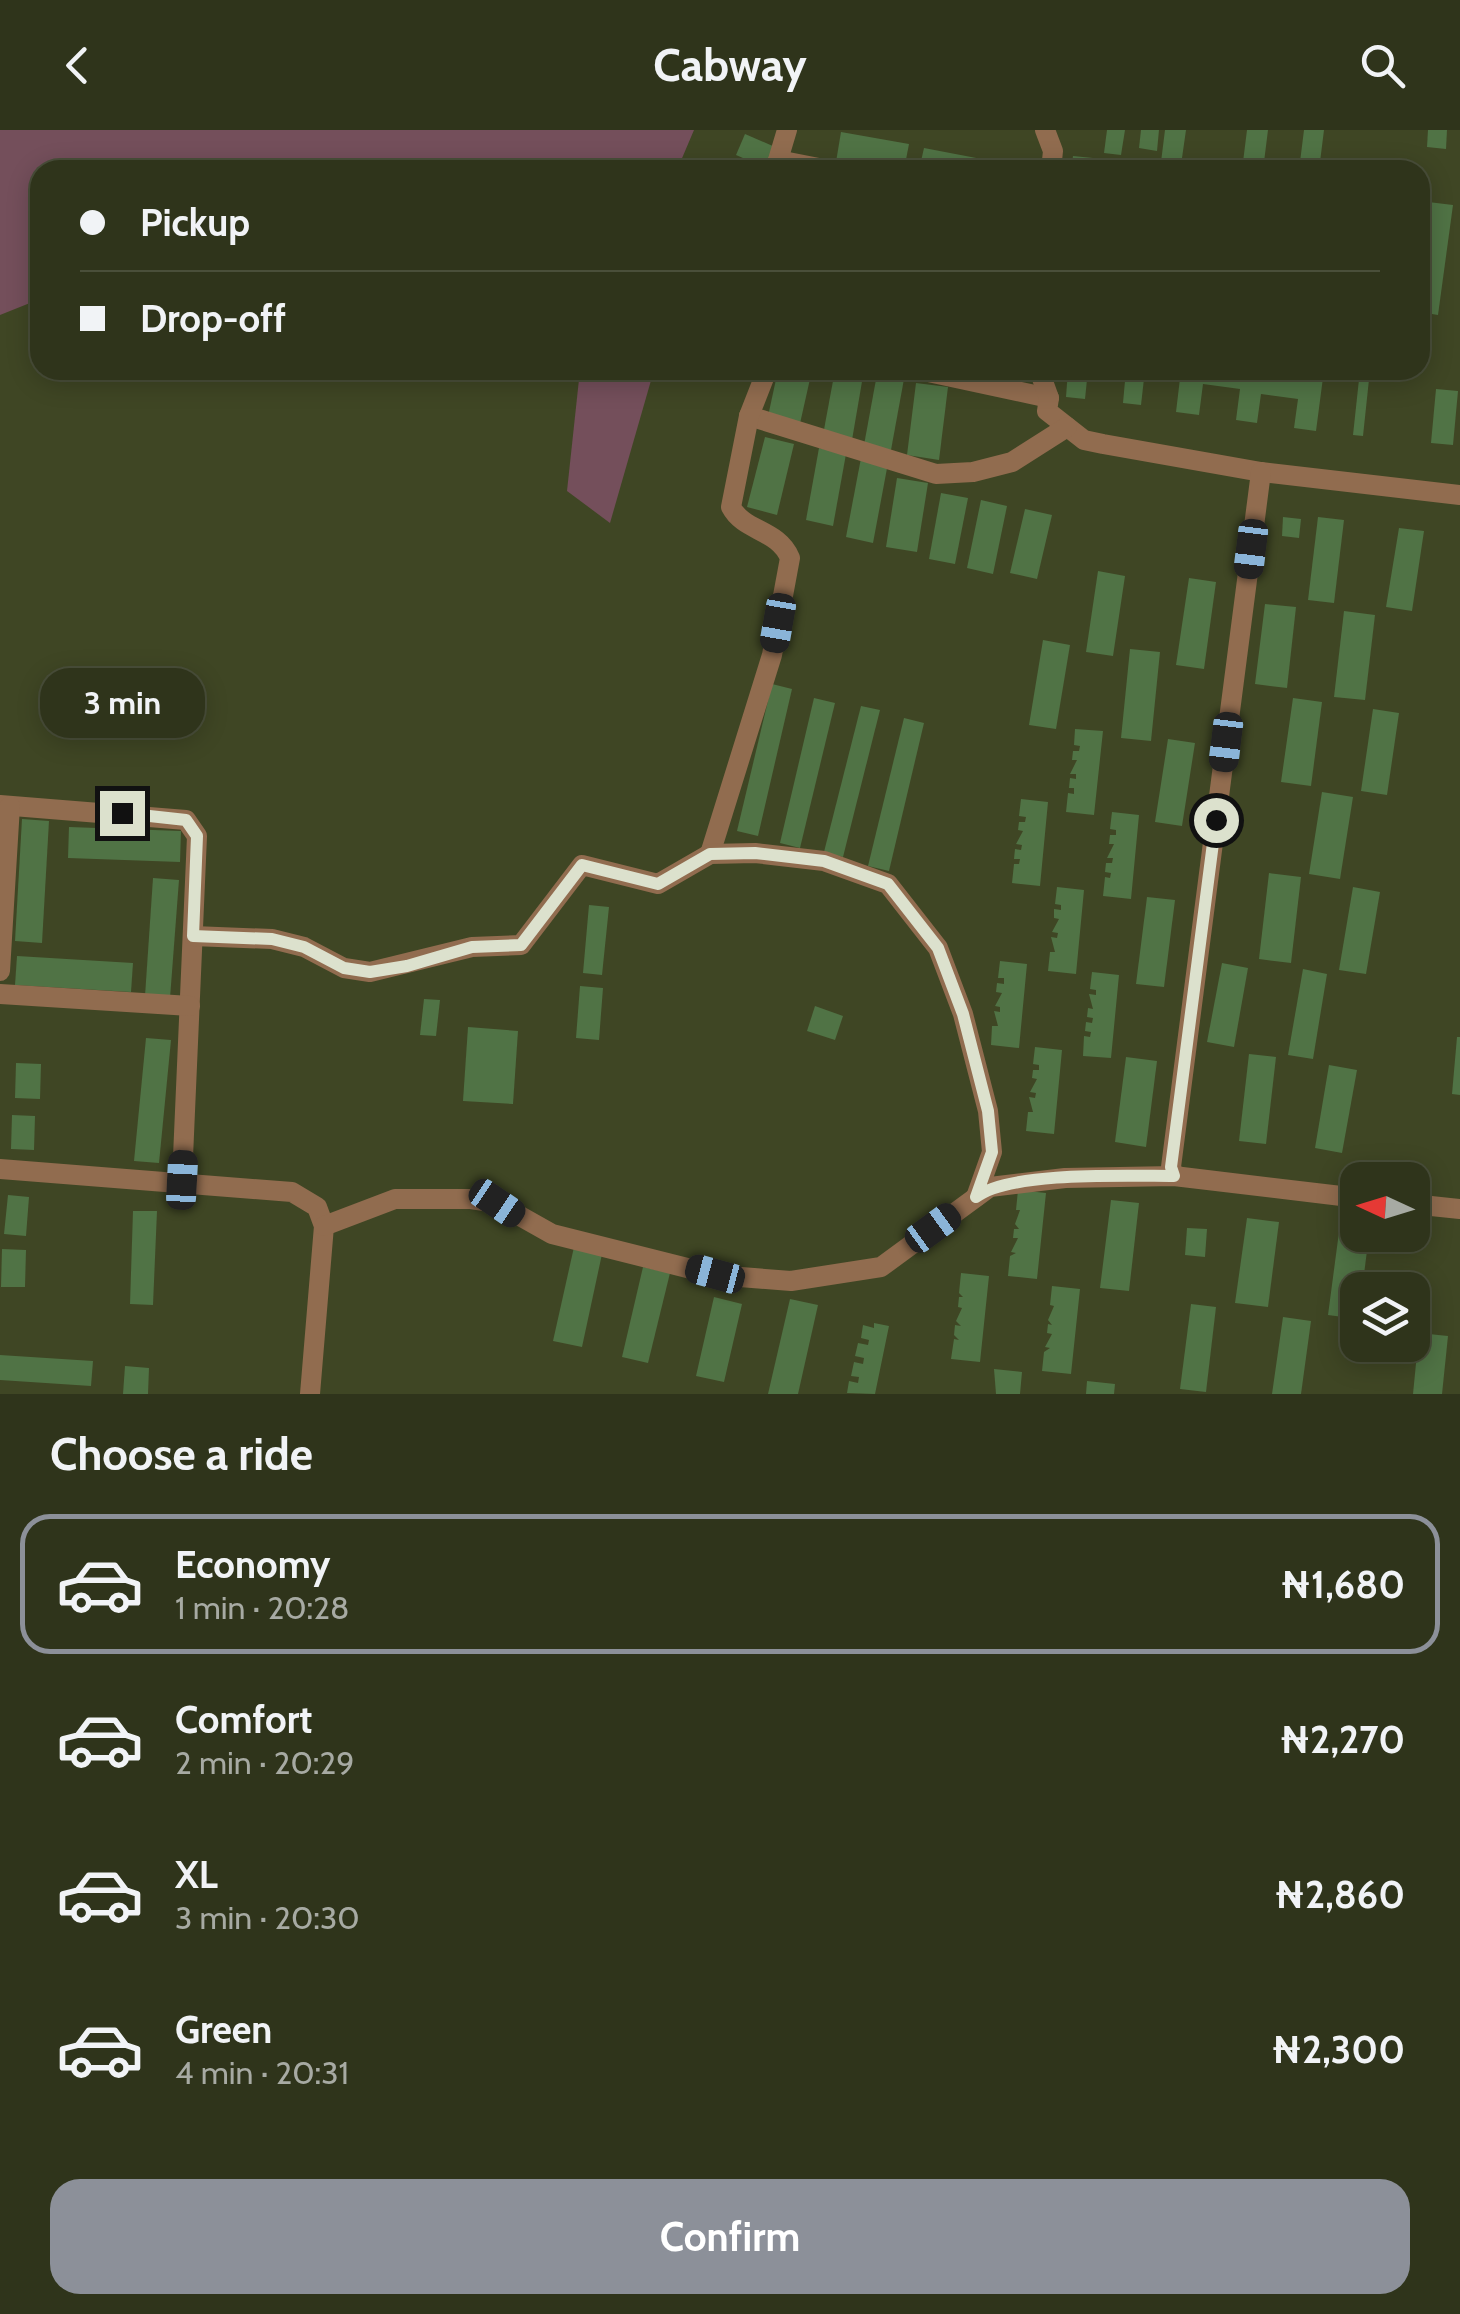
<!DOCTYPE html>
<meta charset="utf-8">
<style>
:root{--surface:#2f341b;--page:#373c24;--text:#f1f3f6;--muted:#a7aaa3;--line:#4a4f3a;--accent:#8c9099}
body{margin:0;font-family:Cabin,sans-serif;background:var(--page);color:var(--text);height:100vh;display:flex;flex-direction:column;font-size:38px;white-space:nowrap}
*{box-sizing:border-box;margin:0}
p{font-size:32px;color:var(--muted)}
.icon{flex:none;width:55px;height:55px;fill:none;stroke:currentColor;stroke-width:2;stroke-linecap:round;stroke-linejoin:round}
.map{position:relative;height:1264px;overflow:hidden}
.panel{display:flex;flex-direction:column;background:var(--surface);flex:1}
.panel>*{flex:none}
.hud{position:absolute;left:30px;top:30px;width:1400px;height:220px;border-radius:30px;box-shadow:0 5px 25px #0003,0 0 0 2px var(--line);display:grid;align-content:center;height:220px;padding:0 50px;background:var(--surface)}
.needle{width:65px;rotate:274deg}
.controls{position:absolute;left:1340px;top:1032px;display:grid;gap:20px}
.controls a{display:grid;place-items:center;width:90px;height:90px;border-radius:20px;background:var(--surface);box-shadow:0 5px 25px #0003,0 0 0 2px var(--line);font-size:50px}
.end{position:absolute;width:45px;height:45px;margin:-22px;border:12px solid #dce1cd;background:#111;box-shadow:0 0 0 5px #111}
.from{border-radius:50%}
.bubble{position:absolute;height:70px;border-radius:30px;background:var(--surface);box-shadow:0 5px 25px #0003,0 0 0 2px var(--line);font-size:32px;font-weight:700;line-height:70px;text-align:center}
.car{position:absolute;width:30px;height:60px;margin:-30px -15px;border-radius:12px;box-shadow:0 0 8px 2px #0007;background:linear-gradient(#222 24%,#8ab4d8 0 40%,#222 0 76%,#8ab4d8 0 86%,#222 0)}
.hud b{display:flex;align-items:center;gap:35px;height:95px;font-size:38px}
.hud b+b{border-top:2px solid var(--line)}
.hud i{width:25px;height:25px;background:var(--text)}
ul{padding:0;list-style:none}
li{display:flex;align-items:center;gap:30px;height:140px;margin:0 20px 15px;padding:0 30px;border:5px solid transparent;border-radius:30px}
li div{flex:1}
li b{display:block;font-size:38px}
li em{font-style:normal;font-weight:700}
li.active{border-color:var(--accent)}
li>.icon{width:90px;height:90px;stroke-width:1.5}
h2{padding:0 50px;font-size:45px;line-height:120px}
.button{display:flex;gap:20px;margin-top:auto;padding:20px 50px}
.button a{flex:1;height:115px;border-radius:30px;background:var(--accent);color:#fff;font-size:40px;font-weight:700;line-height:115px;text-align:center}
header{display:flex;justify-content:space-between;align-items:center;height:130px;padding:0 50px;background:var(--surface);font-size:45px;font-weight:700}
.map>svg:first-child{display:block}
.green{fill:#744f5b}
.building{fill:#507345}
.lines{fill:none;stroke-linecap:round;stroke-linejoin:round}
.minor{stroke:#916c4f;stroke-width:20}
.route{stroke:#dce1cd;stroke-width:12}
</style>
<header><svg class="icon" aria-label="back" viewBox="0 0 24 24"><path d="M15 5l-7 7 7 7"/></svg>Cabway<svg class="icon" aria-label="search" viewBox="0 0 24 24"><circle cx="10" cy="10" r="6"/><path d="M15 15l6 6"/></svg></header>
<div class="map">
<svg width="1460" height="1264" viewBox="0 0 1460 1264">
<rect width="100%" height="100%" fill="#3f4624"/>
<g class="green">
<polygon points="0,0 694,0 677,40 40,40 40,169 0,185"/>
<polygon points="580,240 654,240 610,393 567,361"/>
</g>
<g class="building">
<polygon points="1107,0 1125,0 1121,25 1104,23"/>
<polygon points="1141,0 1159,0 1157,21 1139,18"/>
<polygon points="1165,0 1186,0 1181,35 1161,32"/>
<polygon points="1247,0 1268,0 1263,40 1242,40"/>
<polygon points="1304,0 1324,0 1319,40 1299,40"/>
<polygon points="1428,0 1447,0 1446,19 1427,17"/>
<polygon points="841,2 909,14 904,40 836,32"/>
<polygon points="745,4 775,17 766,38 736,25"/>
<polygon points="924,18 992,31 990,40 919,40"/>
<polygon points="1073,26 1093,28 1091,40 1071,40"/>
<polygon points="1420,71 1453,75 1438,185 1420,182"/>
<polygon points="778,240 812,240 799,298 767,291"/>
<polygon points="835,240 864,240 852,310 823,305"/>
<polygon points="1068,240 1088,240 1085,269 1066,267"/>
<polygon points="1126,240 1145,240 1141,275 1123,273"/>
<polygon points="1181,240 1266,240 1265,245 1299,249 1300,240 1324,240 1316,301 1294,298 1298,269 1261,264 1257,293 1236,290 1240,259 1203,254 1199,285 1176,282"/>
<polygon points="1360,240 1370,240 1363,306 1353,305"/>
<polygon points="877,244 904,249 891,320 864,315"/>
<polygon points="916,253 948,257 939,330 907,325"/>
<polygon points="1436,259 1458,261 1453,315 1431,313"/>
<polygon points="765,307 794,314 777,385 747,377"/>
<polygon points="819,318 846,324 833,396 806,390"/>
<polygon points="861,328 888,333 873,413 846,407"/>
<polygon points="897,348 928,353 917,422 886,417"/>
<polygon points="941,363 968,368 955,434 929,429"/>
<polygon points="981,370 1007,376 993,444 967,438"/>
<polygon points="1025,379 1052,385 1037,449 1010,443"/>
<polygon points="1283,387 1301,389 1299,408 1282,406"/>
<polygon points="1318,387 1344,390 1334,473 1308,470"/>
<polygon points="1399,398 1424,401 1412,481 1386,477"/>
<polygon points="1098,441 1125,446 1113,526 1086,522"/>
<polygon points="1189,448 1216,452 1204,539 1176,535"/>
<polygon points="1265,474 1296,477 1287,558 1255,554"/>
<polygon points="1344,481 1375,485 1365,570 1334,567"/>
<polygon points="1043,510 1070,515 1056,599 1029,595"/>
<polygon points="1130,519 1160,522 1151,611 1121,608"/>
<polygon points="772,554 792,559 758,706 737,701"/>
<polygon points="814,568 835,573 800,718 780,713"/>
<polygon points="1293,568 1322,572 1311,656 1281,652"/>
<polygon points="861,576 880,580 843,727 824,722"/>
<polygon points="1373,579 1399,583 1387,665 1361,661"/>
<polygon points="904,588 924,593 889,741 868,736"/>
<polygon points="1075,599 1103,601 1094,685 1066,682 1068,663 1074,664 1074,658 1069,658 1070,648 1076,649 1076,644 1070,644 1077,630 1072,630 1073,621 1079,621 1080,616 1074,615"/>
<polygon points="1168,609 1195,613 1182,696 1155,692"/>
<polygon points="1322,662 1353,667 1340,749 1309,744"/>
<polygon points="1021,669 1048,672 1040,756 1012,753 1014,734 1019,734 1020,729 1014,729 1015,719 1021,720 1022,715 1016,714 1023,701 1018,700 1019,692 1025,692 1026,687 1019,686"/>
<polygon points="1112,682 1139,685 1131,769 1103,766 1105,747 1110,748 1111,743 1105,742 1106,733 1112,733 1113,728 1107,728 1114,714 1109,714 1110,705 1116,705 1116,700 1110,699"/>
<polygon points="22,689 49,691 42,813 15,811"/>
<polygon points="69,697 181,701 180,732 68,728"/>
<polygon points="1269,743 1301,747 1291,833 1259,829"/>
<polygon points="153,748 179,750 170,868 145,866"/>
<polygon points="1057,757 1084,760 1076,844 1048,841 1050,822 1055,822 1051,807 1057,808 1058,803 1052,802 1059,789 1054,788 1054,779 1061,780 1061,775 1055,774"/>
<polygon points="1353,757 1380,762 1366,844 1339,840"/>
<polygon points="1147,767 1175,770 1164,857 1136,854"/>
<polygon points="589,775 609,777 602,845 583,843"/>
<polygon points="17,826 133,833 131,862 15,855"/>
<polygon points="1000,831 1027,834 1019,918 991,915 992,896 998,896 994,881 1000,882 1000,877 995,876 1002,863 996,862 997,853 1004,854 1004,848 998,848"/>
<polygon points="1222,833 1248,838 1234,917 1207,912"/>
<polygon points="1303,839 1327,844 1313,929 1288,925"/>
<polygon points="1092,842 1119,845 1111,928 1083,926 1084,906 1090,907 1091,902 1085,901 1086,892 1092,893 1093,888 1087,887 1088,878 1093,879 1089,864 1096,865 1096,860 1090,859"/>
<polygon points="580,856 603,858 599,910 576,908"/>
<polygon points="424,869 440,870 436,906 420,905"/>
<polygon points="815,876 843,886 835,910 807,901"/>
<polygon points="468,897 518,901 513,974 463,971"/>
<polygon points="1457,907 1460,907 1460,965 1452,964"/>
<polygon points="146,908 171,910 159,1033 134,1031"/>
<polygon points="1035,917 1062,920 1054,1004 1026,1001 1028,982 1033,982 1029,967 1035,968 1036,963 1030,962 1037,949 1032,948 1033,940 1039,940 1039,935 1033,934"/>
<polygon points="1249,924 1276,927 1266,1014 1239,1011"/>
<polygon points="1126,927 1157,931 1146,1017 1115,1012"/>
<polygon points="16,933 41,934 40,969 15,968"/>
<polygon points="1329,935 1357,940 1342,1023 1315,1018"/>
<polygon points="12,985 35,986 34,1020 11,1019"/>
<polygon points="1018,1060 1046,1063 1037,1149 1008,1146 1010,1126 1016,1123 1011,1122 1018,1108 1013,1108 1014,1099 1019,1099 1015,1094 1020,1080 1016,1080"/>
<polygon points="8,1065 29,1067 26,1106 4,1104"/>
<polygon points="1111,1070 1139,1073 1129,1161 1100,1158"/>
<polygon points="133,1081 157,1081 153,1175 130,1174"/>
<polygon points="1247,1088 1279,1092 1268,1177 1235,1173"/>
<polygon points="1187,1098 1207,1099 1205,1127 1185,1125"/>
<polygon points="1339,1102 1369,1105 1362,1160 1358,1160 1358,1189 1328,1185"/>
<polygon points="574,1117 602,1124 582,1217 553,1211"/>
<polygon points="2,1119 26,1120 25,1157 1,1157"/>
<polygon points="643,1137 670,1143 648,1233 622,1227"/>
<polygon points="961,1143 989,1146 980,1232 951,1229 954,1209 959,1210 954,1205 955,1195 961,1196 956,1191 962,1178 958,1177 959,1167 963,1167 959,1163"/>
<polygon points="1052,1156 1080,1159 1071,1244 1042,1241 1044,1222 1050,1218 1045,1217 1052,1204 1047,1203 1048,1194 1052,1195 1048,1190 1054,1176 1050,1175"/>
<polygon points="714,1167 742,1174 724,1252 696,1246"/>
<polygon points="790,1169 818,1175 798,1264 768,1264"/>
<polygon points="1191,1174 1216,1177 1206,1262 1180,1259"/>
<polygon points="1283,1187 1311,1191 1301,1264 1272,1264"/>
<polygon points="874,1193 889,1196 875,1264 847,1263 849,1251 858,1253 859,1247 851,1246 854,1232 863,1234 864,1228 855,1226 858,1213 868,1215 869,1210 861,1208 863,1195 874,1198"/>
<polygon points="1419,1203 1448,1206 1442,1264 1413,1264"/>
<polygon points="0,1225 93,1231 91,1256 0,1250"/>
<polygon points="125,1236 149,1238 148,1264 123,1264"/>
<polygon points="994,1239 1022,1242 1020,1264 996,1264"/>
<polygon points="1087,1251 1115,1254 1114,1264 1086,1264"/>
</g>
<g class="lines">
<g class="minor">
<polyline points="1045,0 1053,21 1051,40"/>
<polyline points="778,30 829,40"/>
<polyline points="775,40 787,0"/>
<polyline points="919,240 1049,268"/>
<polyline points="1039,240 1049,268 1047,281 1084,310 1103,314 1261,342 1460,365"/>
<polyline points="749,286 936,344 973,342 1012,332 1067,297"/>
<polyline points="0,675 186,690 197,706 182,1050"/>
<path d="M710 724 772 525 790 428C778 399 744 402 731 377L749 286 767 240"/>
<polyline points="193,806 272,809 304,817 344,838 370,842 472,817 521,815 582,735 658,754 710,724 755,723 824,731 888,754 938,818 963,884 988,981 992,1022 976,1067"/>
<polyline points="0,841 10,676"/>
<polyline points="0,864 190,876"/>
<polyline points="0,1039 292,1062 317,1077 324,1096 310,1264"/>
<polyline points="1174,1046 1171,1037 1261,342"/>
<polyline points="1412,1074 1460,1079"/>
<polyline points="324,1096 395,1069 471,1069 497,1073 552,1104 715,1145 791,1151 881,1137 990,1057 1065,1048 1174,1046 1358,1068"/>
</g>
</g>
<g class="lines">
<path class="route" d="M122 683 186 690 197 706 193 806 272 809 304 817 344 838 370 842 407 836 472 817 521 815 582 735 658 754 710 724 755 723 824 731 888 754 938 818 963 884 988 981 992 1022 976 1067C1011 1041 1128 1046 1174 1046L1171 1037 1216 690"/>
</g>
</svg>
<div class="controls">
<a><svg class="needle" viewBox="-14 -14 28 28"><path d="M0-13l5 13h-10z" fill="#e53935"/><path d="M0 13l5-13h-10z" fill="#a7aaa3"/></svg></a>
<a><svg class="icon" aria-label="layers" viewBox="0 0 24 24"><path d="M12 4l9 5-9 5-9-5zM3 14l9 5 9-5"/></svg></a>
</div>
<i class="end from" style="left:1216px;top:690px"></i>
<i class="end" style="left:122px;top:683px"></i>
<div class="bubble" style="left:40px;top:538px;width:165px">3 min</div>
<i class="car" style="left:1251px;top:419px;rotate:187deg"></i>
<i class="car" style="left:778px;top:493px;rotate:190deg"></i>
<i class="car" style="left:1226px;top:612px;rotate:187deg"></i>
<i class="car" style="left:182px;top:1050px;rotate:3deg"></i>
<i class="car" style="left:497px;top:1073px;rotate:124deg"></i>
<i class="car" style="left:933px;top:1098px;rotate:54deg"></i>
<i class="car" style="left:715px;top:1144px;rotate:285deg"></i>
<div class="hud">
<b><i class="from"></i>Pickup</b>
<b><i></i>Drop-off</b>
</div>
</div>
<section class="panel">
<h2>Choose a ride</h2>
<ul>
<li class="active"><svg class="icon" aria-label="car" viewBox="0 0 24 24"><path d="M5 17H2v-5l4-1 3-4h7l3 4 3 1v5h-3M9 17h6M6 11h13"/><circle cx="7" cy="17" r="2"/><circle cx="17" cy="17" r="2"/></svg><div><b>Economy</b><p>1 min · 20:28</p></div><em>₦1,680</em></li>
<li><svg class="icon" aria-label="car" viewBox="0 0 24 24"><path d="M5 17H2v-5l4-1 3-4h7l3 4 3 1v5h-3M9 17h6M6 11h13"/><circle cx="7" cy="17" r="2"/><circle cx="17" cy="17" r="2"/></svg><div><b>Comfort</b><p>2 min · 20:29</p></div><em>₦2,270</em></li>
<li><svg class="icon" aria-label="car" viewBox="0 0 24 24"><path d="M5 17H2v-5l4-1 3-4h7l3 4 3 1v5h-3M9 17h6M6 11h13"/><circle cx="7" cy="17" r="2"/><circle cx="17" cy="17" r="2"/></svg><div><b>XL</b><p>3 min · 20:30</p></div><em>₦2,860</em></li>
<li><svg class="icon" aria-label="car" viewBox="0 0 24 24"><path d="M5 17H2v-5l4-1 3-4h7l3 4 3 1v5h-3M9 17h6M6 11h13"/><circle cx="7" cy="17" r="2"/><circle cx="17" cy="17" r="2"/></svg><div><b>Green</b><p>4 min · 20:31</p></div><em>₦2,300</em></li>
</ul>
<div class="button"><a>Confirm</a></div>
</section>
